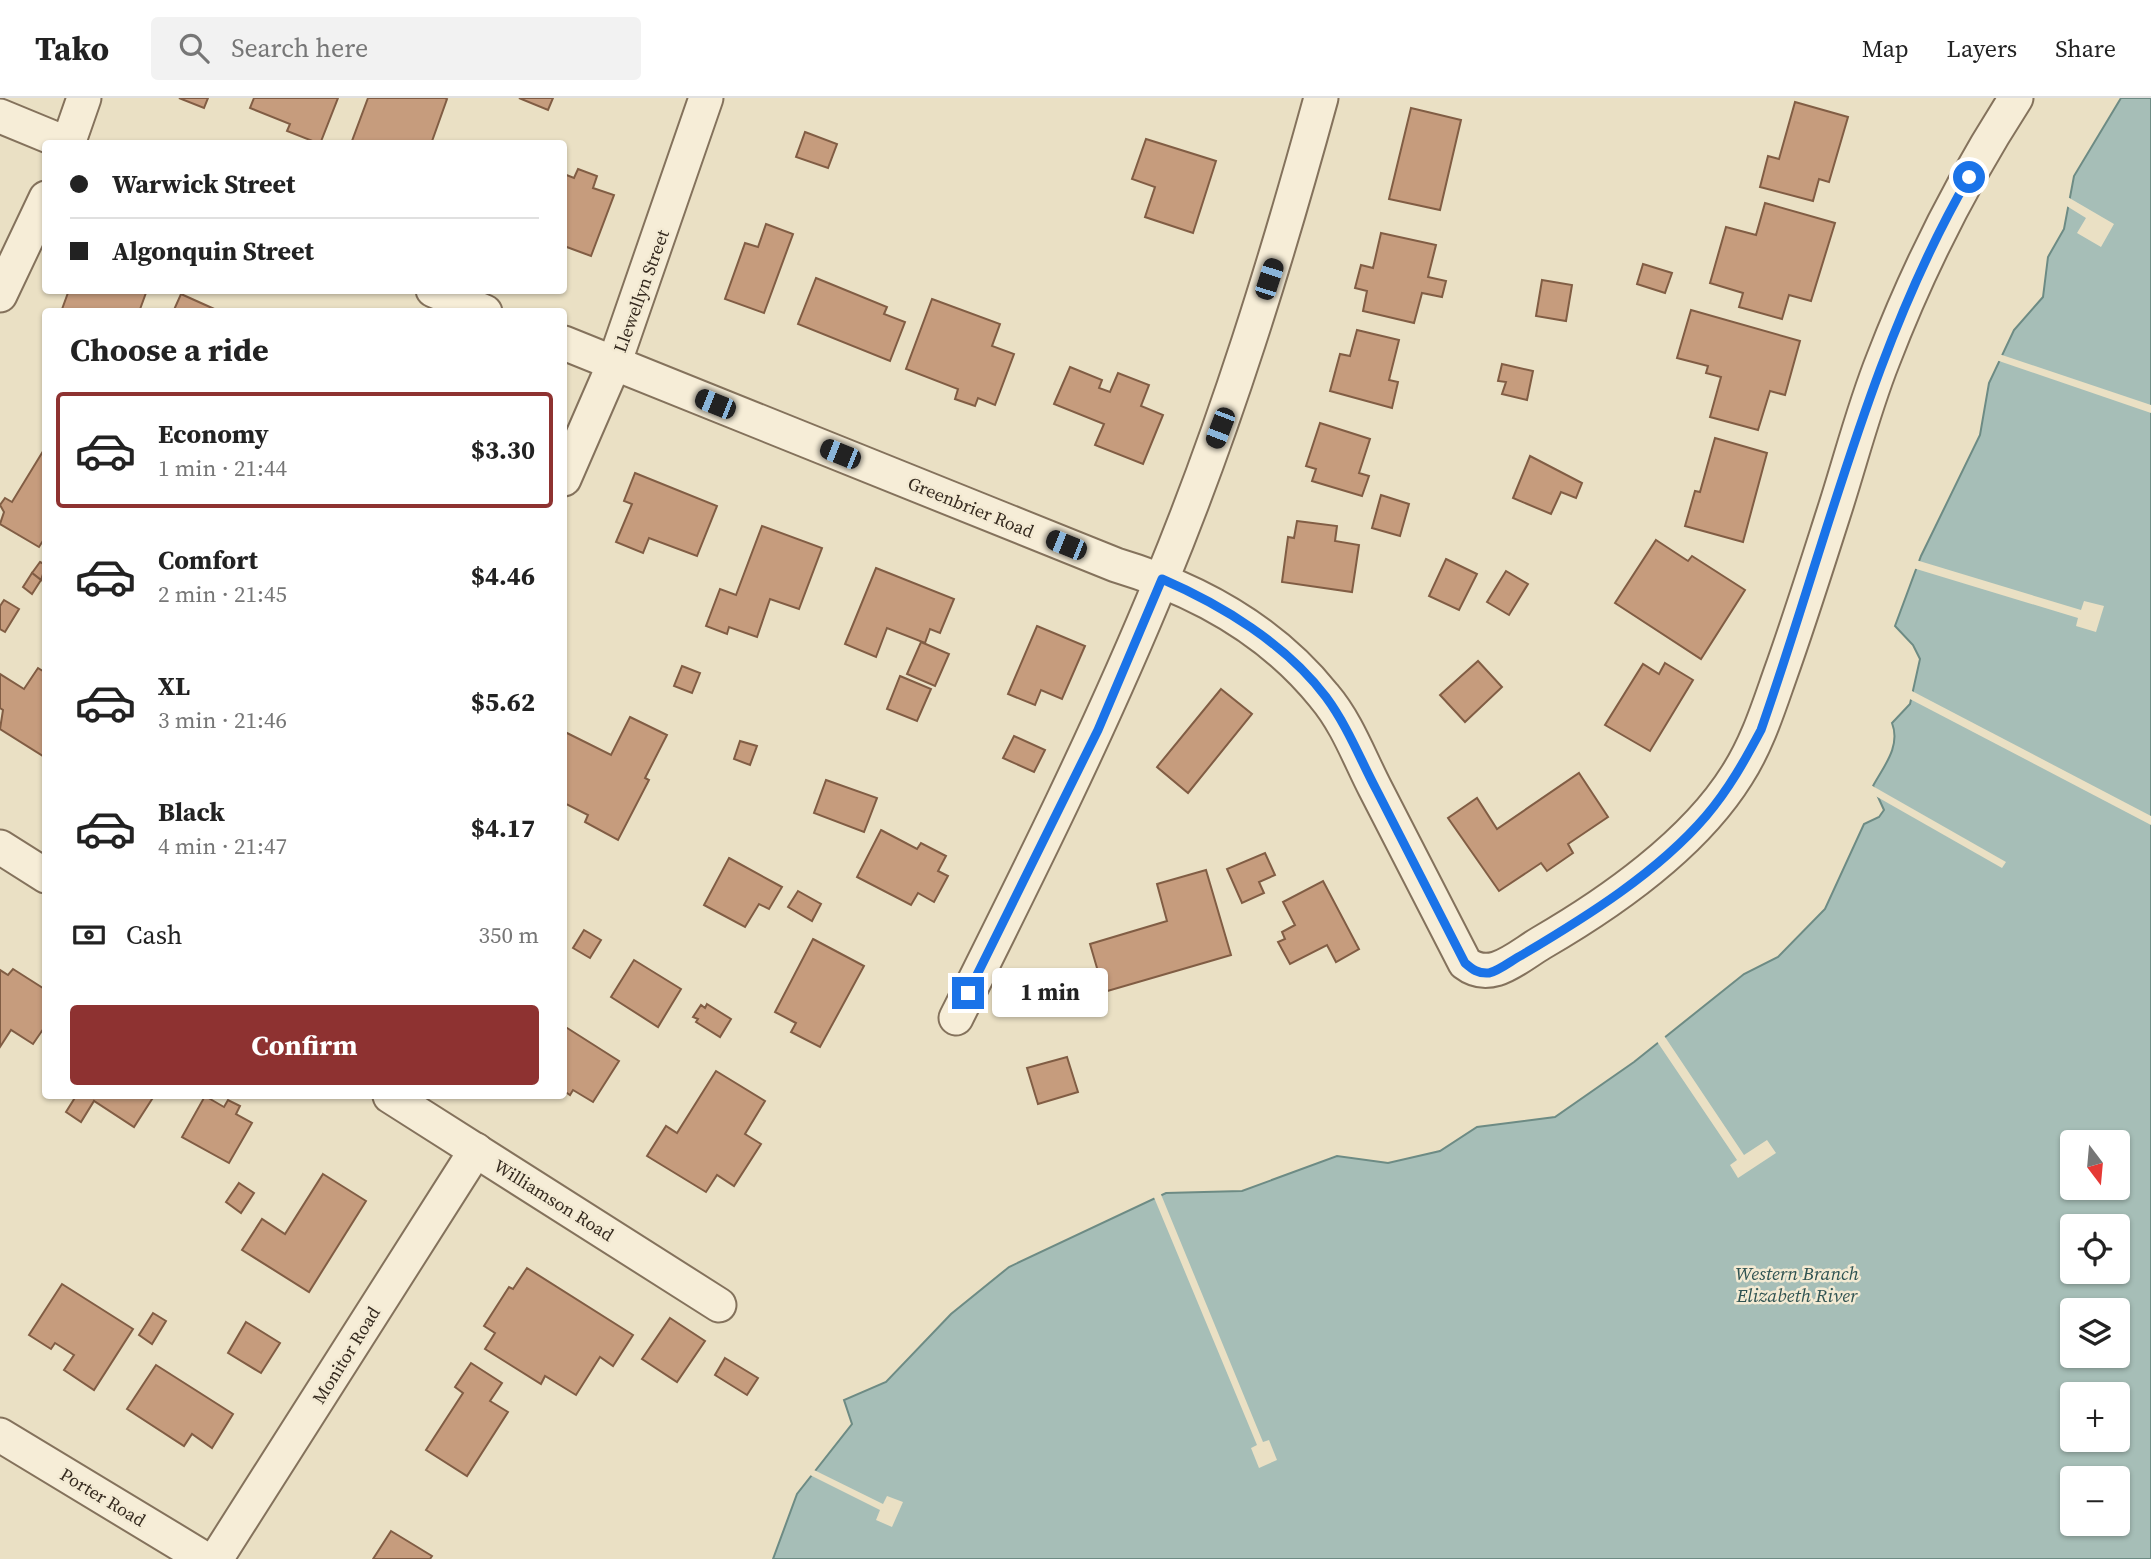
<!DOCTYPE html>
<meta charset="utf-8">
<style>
:root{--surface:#fff;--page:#f2f2f2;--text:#222;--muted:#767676;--line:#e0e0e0;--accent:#8e3231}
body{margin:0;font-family:"Source Serif 4",serif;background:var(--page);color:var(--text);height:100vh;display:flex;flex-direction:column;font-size:26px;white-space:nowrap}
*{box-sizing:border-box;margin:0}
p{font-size:23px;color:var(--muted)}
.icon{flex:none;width:38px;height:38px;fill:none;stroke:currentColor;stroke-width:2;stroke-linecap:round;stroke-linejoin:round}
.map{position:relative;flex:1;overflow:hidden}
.side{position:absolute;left:42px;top:210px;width:525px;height:791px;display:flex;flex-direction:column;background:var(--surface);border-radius:7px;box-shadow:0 2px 5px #0004}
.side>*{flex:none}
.guide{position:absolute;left:42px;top:42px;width:525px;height:154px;border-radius:7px;box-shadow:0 2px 5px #0004;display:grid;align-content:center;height:154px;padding:0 28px;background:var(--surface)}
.needle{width:46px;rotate:164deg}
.tools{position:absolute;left:2060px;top:1032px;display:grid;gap:14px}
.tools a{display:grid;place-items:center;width:70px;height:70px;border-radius:7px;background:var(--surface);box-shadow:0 2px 5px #0004;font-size:35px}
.end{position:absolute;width:32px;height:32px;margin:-16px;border:9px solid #1a73e8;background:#fff;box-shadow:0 0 0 4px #fff}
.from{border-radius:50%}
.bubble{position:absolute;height:49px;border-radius:7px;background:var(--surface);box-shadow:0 2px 5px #0004;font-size:23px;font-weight:700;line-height:49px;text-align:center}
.car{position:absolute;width:21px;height:42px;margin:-21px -10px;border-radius:9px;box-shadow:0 0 5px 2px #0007;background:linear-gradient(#222 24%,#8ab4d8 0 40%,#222 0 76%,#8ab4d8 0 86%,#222 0)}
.guide b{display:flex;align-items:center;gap:24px;height:66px;font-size:26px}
.guide b+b{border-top:2px solid var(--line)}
.guide i{width:18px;height:18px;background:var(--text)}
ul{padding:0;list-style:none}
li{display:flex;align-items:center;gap:21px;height:116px;margin:0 14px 10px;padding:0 14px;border:4px solid transparent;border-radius:7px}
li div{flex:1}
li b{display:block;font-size:26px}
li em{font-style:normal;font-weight:700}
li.selected{border-color:var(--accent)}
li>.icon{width:63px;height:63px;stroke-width:1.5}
h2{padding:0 28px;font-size:32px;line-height:84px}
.pay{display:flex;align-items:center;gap:18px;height:77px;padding:0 28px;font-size:26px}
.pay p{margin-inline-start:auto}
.primary-button{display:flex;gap:14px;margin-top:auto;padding:14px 28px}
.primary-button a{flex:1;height:80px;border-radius:7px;background:var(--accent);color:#fff;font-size:28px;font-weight:700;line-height:80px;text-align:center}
header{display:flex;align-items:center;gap:42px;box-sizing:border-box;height:98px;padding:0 35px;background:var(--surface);border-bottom:2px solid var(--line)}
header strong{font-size:33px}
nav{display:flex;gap:38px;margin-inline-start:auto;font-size:24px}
.search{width:490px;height:63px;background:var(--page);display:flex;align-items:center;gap:18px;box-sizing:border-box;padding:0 24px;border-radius:7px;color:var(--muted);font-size:26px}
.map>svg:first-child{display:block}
.water{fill:#a6beb7;stroke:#6d8b84;stroke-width:2;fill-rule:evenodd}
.pier{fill:#eae0c4}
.building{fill:#c69c7d;stroke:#815d44;stroke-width:2}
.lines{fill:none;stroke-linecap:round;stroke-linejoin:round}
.street-casing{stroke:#84725c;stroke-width:37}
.street{stroke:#f6edd7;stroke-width:33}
.route{stroke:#1a73e8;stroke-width:9}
.labels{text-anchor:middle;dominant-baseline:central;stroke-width:5;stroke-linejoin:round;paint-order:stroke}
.street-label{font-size:18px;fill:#352a1f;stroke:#f3ead3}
.water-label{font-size:19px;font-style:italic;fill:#2f5352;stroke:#f3ead3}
</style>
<header>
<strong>Tako</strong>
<div class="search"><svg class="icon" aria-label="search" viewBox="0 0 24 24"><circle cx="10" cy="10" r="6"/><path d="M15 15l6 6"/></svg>Search here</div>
<nav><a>Map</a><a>Layers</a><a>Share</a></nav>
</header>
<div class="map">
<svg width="2151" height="1461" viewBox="0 0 2151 1461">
<rect width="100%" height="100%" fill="#eae0c4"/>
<path class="water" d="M2121 0H2151V1461H773L797 1396 852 1326 844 1302 886 1284 951 1216 1009 1169 1166 1095 1242 1093 1337 1058 1388 1065 1440 1053 1477 1029 1555 1019 1634 964 1744 876 1778 859 1825 811 1864 726 1879 719 1884 712 1873 688C1884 668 1901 648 1892 625L1910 606 1920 561 1913 547 1895 528 1921 458 1980 337 1989 285 2014 232 2043 199 2048 159 2064 131 2074 78ZM2072 1045H2118V1090H2072ZM2072 1129H2118V1174H2072ZM2072 1213H2118V1258H2072ZM2072 1297H2118V1342H2072ZM2072 1381H2118V1426H2072Z"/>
<g class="pier">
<polygon points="2066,98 2114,126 2101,149 2077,135 2086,120 2065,107"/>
<polygon points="1999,256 2151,307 2151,315 1996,262"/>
<polygon points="1916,462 2081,512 2084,503 2104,508 2096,534 2076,528 2078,520 1913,470"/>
<polygon points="1910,592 2151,718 2151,727 1908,600"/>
<polygon points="1869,686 2006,764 2002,770 1872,696"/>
<polygon points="1663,936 1744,1057 1767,1042 1776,1055 1738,1080 1730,1067 1737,1062 1656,942"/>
<polygon points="1160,1094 1263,1344 1269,1342 1277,1362 1259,1370 1251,1350 1257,1347 1153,1097"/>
<polygon points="812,1371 883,1406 887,1398 903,1404 892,1429 876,1422 880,1412 808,1376"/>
</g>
<g class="building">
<polygon points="179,0 208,0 204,10"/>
<polygon points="254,0 338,0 320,46 287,33 290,26 250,10"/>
<polygon points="368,0 445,0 447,1 431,46 360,46 352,43"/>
<polygon points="519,0 553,0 548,12"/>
<polygon points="1795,4 1848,19 1829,84 1819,81 1813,103 1760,89 1768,58 1779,61"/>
<polygon points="1411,10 1461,22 1440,112 1389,101"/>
<polygon points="805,34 837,46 828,70 796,59"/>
<polygon points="1146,41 1216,63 1193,135 1145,119 1155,89 1132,81"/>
<polygon points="578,71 597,78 593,90 614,97 591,158 564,148 564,76 574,80"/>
<polygon points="1765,105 1835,125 1811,203 1789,197 1782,221 1739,209 1743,195 1710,185 1726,129 1756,137"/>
<polygon points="766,126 793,136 764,215 725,201 745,145 758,149"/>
<polygon points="1381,135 1436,147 1428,179 1446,183 1442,199 1422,195 1414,225 1363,213 1367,193 1355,190 1361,167 1373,170"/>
<polygon points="1643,166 1672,175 1665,195 1637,186"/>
<polygon points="816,180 887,209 884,216 905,224 890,263 798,226"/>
<polygon points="1542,182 1572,187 1566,223 1536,218"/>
<polygon points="69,192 147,192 139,214 61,214"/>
<polygon points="181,196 221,214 173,214"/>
<polygon points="932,201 1000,226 992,248 1014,256 995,307 978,300 975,308 955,301 958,291 906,271"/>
<polygon points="1691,212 1800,243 1785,297 1770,293 1758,332 1710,319 1721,279 1706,275 1708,268 1677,260"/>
<polygon points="1357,232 1399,242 1389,282 1398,284 1392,310 1330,293 1340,256 1350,258"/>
<polygon points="1502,266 1533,273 1527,302 1502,296 1506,284 1498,283"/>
<polygon points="1070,269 1102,282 1099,290 1110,294 1118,275 1149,287 1141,308 1163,317 1143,366 1095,347 1104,326 1054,306"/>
<polygon points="1320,325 1370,341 1359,375 1369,378 1362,398 1312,383 1316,371 1306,368"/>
<polygon points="1715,340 1767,355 1743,444 1685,428 1695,393 1700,394"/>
<polygon points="45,350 46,438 39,449 0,426 4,414 0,407 5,400 12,404"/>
<polygon points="1530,358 1582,385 1576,400 1561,394 1551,416 1513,400"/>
<polygon points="635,375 717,408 697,458 649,440 643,455 616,444 632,406 624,403"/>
<polygon points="1381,397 1409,406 1400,438 1372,430"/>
<polygon points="1297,423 1337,428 1335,443 1359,447 1352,494 1282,484 1288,439 1294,440"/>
<polygon points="762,428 822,450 799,511 770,501 757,539 729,529 727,536 706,528 720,491 736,497"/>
<polygon points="1656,442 1688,463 1692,458 1745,492 1701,561 1615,505"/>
<polygon points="1446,461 1477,476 1459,512 1429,498"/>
<polygon points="40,464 46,467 41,482 32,475"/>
<polygon points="876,470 954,501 940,535 930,531 925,545 887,530 876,559 845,546"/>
<polygon points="1506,473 1528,486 1509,517 1487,504"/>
<polygon points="32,475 41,482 32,496 23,489"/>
<polygon points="4,502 19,511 5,534 0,531 0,508"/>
<polygon points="1037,528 1085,548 1062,601 1041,592 1035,607 1008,596"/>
<polygon points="921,544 949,556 935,588 907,576"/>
<polygon points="1478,563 1502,589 1465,624 1440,597"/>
<polygon points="1665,565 1693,582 1650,653 1605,627 1643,566 1659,576"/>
<polygon points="682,568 700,575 692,595 674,588"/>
<polygon points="38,570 46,575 46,653 43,658 0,631 3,612 0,610 0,576 24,591"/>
<polygon points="900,578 931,591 917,623 887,611"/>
<polygon points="1221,591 1252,616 1188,695 1157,669"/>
<polygon points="630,619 667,637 645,680 649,682 618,742 585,724 588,717 564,705 564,637 565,634 611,657"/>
<polygon points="1014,638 1045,652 1034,674 1003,660"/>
<polygon points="740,643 757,648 750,667 734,661"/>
<polygon points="1579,675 1608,719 1568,746 1573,755 1547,773 1541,765 1499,793 1448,720 1477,700 1497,731"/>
<polygon points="826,682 877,700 864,734 814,715"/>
<polygon points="881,732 917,751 921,745 946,758 938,773 948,778 934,804 918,795 911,807 857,779"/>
<polygon points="1265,755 1275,777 1259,784 1264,795 1242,805 1227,771"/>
<polygon points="729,760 782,789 769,811 759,806 745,829 704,807"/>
<polygon points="1206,772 1231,857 1104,894 1090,846 1167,823 1157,786"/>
<polygon points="1323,783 1359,851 1336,864 1327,847 1290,866 1278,844 1285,841 1282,834 1295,827 1283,804"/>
<polygon points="798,793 821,806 812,823 788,809"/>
<polygon points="584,832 601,842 590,860 573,850"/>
<polygon points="813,841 864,868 820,949 791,934 796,925 775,914"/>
<polygon points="634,862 681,891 658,929 611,899"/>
<polygon points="13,871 46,892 46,927 33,946 11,932 0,949 0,872 8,877"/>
<polygon points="707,906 731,921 720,939 696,924 698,921 693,919 701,907 705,910"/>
<polygon points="564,928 619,963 593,1004 573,992 570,997 564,993"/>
<polygon points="1067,959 1078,994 1038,1006 1027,970"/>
<polygon points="716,973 765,1003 745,1036 761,1046 734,1088 717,1077 706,1094 647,1058 666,1028 677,1035"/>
<polygon points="76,998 154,998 134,1029 94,1003 81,1024 66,1014"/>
<polygon points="205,998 224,1009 228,1002 240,1008 236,1016 252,1025 229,1065 182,1039"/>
<polygon points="323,1076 366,1103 309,1194 242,1152 262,1121 285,1136"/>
<polygon points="239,1085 254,1095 241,1115 226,1104"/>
<polygon points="527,1170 633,1237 613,1268 600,1259 576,1297 545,1278 541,1286 485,1251 495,1235 484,1228 509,1189 513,1191"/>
<polygon points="62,1186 133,1231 94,1292 64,1272 74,1257 55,1245 51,1251 29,1237"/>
<polygon points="153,1215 166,1223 152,1246 139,1237"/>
<polygon points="670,1220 705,1243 677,1284 642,1261"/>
<polygon points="246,1224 280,1245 261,1275 228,1255"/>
<polygon points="725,1260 758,1280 747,1297 715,1277"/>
<polygon points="471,1265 502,1285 490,1303 508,1314 467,1378 426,1352 463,1295 455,1289"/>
<polygon points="156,1267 233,1316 212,1350 192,1336 184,1348 127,1311"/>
<polygon points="391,1433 432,1458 430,1461 373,1461"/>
</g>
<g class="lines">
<defs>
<g id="street">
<polyline points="0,18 68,46"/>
<polyline points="68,46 84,0"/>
<polyline points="433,192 485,214"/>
<polyline points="0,197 46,100"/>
<path d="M564 245 1116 467C1196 491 1271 532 1324 598 1347 625 1359 659 1375 690 1405 748 1435 807 1465 865 1491 885 1516 860 1541 845 1610 805 1694 746 1737 677 1757 646 1768 611 1780 577 1799 524 1816 470 1833 417 1850 365 1863 312 1883 262 1918 171 1963 82 2016 0"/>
<polyline points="564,381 614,266 706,0"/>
<polyline points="0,749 46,778"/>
<path d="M956 920C1028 776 1100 632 1161 483 1226 326 1276 164 1321 0"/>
<polyline points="390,998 719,1207"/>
<polyline points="0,1337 205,1461"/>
<polyline points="216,1461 476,1052"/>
</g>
</defs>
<use href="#street" class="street-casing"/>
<use href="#street" class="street"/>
</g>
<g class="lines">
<path class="route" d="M968 895 1098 632 1162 481C1222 507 1286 546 1326 599 1348 629 1360 661 1377 693 1406 750 1436 808 1465 865 1472 871 1478 876 1489 875 1499 873 1512 862 1522 857 1586 819 1657 775 1706 718 1729 691 1745 662 1761 632 1826 447 1871 248 1969 79"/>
</g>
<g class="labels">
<g class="street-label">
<text transform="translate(641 193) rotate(-70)">Llewellyn Street</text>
<text transform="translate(971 409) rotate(22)">Greenbrier Road</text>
<text transform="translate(554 1102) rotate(32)">Williamson Road</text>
<text transform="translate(346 1257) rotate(-58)">Monitor Road</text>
<text transform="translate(103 1399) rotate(31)">Porter Road</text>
</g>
<g class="water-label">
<text x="1797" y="1175">Western Branch<tspan x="1797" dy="22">Elizabeth River</tspan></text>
</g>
</g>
</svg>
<div class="tools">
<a><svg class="needle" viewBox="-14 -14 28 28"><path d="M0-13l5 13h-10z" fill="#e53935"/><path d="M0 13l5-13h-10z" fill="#767676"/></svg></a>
<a><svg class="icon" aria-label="locate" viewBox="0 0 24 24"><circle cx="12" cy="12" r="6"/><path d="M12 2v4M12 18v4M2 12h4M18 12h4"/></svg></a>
<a><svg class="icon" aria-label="layers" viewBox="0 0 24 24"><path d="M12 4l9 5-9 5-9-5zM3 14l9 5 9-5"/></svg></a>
<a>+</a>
<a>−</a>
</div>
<i class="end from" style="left:1969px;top:79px"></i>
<i class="end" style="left:968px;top:895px"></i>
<div class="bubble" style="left:992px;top:870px;width:116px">1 min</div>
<i class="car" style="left:1269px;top:181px;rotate:18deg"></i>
<i class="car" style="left:715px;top:306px;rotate:292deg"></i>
<i class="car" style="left:1220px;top:330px;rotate:201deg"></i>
<i class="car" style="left:840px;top:356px;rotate:292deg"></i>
<i class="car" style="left:1066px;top:447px;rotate:292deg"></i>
<div class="guide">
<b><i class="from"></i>Warwick Street</b>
<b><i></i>Algonquin Street</b>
</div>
<section class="side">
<h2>Choose a ride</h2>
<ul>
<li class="selected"><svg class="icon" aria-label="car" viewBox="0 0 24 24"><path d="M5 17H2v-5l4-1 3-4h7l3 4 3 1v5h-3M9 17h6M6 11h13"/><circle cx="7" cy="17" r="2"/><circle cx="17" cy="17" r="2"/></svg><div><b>Economy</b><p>1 min · 21:44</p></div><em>$3.30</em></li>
<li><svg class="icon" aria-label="car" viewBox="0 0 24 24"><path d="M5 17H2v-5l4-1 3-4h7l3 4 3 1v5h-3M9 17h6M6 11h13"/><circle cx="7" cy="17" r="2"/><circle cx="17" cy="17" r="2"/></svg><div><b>Comfort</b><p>2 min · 21:45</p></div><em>$4.46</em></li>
<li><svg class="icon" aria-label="car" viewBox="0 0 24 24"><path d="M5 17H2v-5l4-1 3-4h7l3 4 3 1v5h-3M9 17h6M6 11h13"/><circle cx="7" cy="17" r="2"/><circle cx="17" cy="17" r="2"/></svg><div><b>XL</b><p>3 min · 21:46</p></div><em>$5.62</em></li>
<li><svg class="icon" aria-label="car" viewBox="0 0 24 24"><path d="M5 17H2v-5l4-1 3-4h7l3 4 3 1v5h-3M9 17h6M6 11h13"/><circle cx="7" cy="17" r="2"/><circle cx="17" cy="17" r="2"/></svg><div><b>Black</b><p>4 min · 21:47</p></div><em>$4.17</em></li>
</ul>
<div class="pay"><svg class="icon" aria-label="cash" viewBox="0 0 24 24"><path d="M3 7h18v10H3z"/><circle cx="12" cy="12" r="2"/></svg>Cash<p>350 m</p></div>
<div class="primary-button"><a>Confirm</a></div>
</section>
</div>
